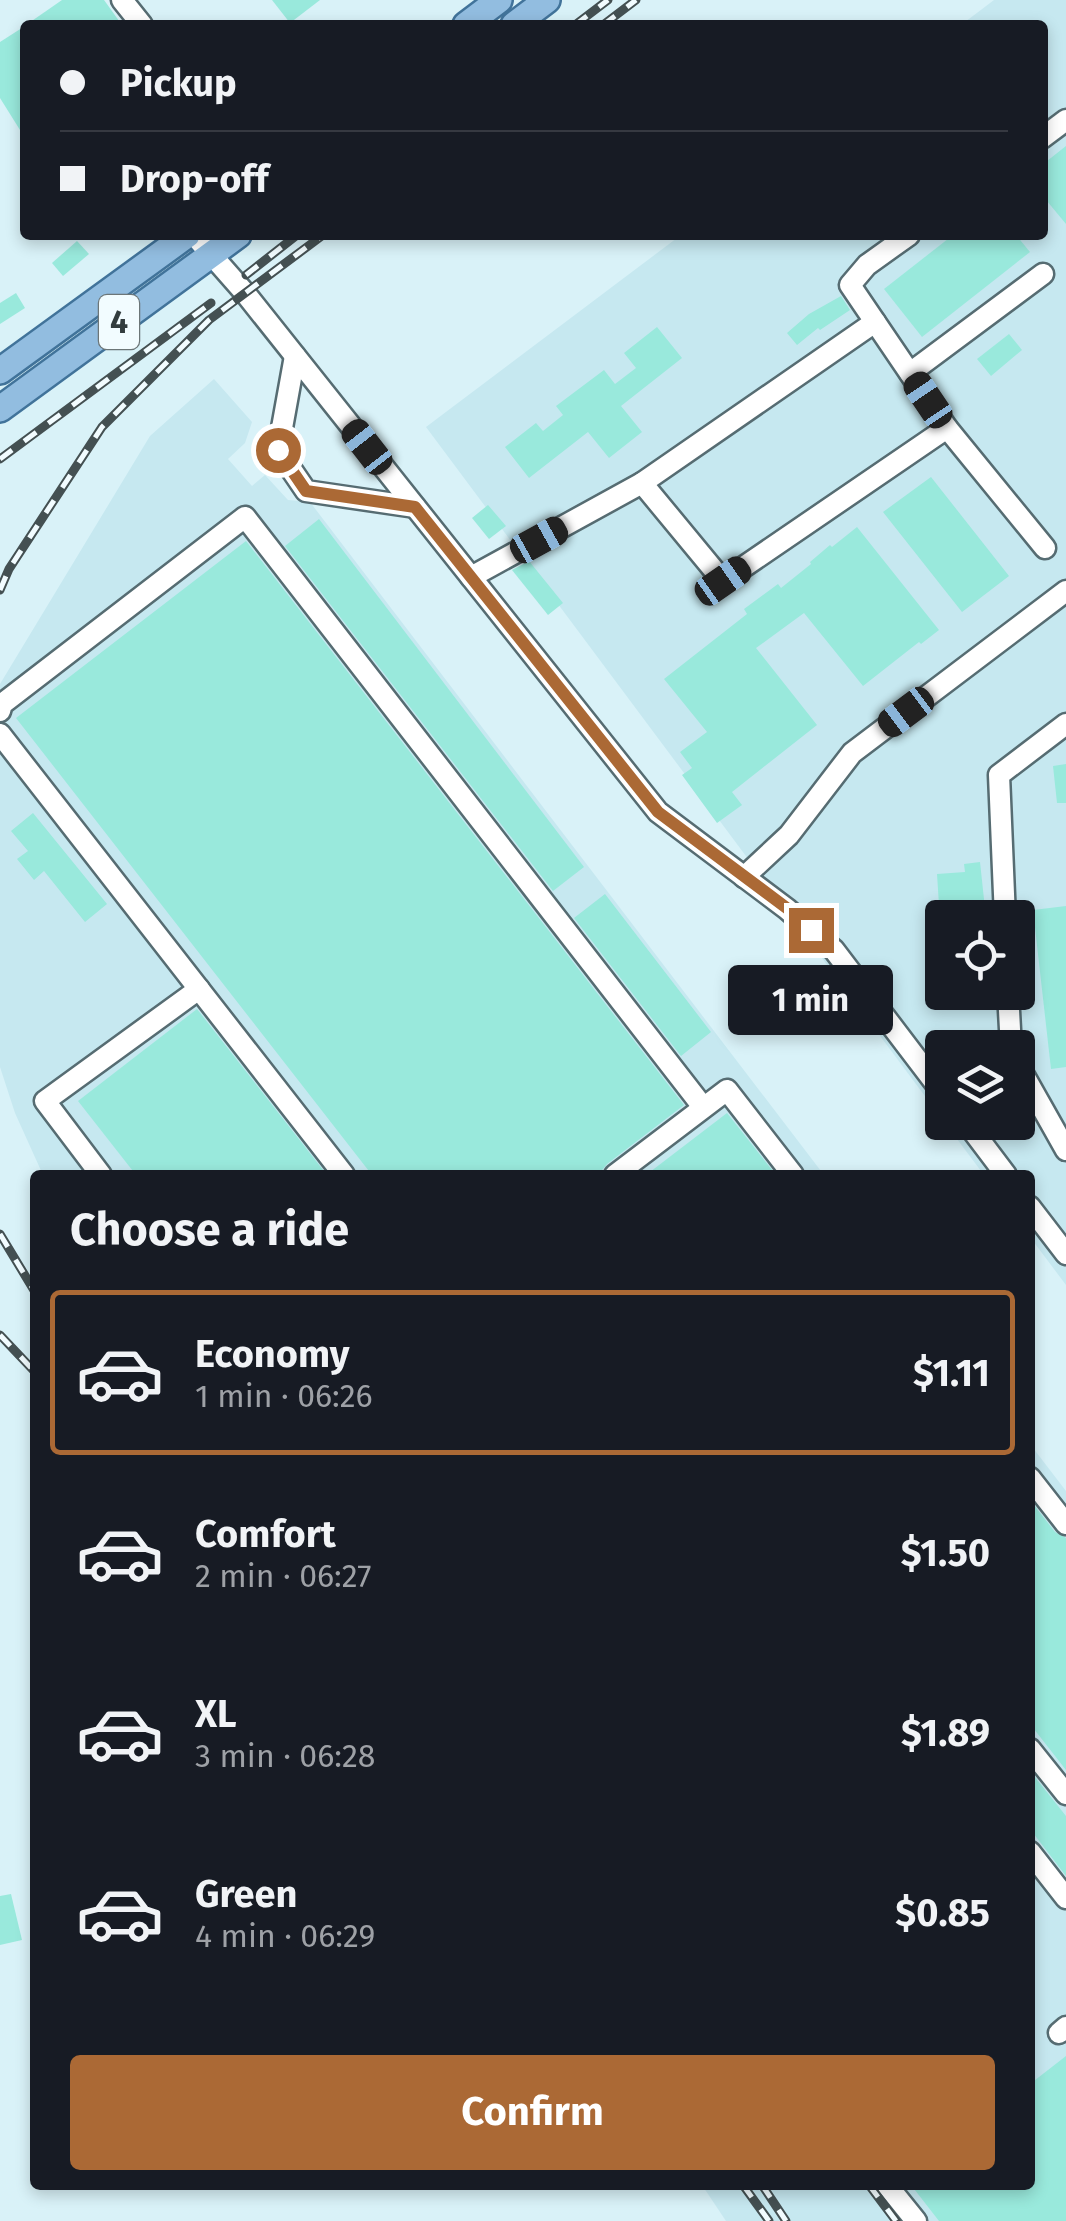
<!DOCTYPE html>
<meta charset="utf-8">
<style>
:root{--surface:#171b24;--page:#20242c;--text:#f1f3f6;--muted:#9ea1a6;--line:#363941;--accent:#ab6935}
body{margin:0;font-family:"Fira Sans",sans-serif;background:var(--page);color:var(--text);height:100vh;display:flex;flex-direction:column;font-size:38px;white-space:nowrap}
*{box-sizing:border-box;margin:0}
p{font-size:32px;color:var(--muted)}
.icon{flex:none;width:55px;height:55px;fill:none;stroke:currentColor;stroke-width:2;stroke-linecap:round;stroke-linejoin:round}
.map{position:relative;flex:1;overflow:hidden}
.panel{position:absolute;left:30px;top:1170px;width:1005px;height:1020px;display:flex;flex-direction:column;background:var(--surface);border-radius:10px;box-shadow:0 5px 15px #0003}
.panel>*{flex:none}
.top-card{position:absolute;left:20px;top:20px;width:1028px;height:220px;border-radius:10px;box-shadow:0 5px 15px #0003;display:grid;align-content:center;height:220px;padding:0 40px;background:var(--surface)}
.controls{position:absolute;left:925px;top:900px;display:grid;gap:20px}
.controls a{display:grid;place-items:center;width:110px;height:110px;border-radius:10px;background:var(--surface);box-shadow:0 5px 15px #0003;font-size:50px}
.end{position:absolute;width:45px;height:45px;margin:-22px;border:12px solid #ab6935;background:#fff;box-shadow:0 0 0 5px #fff}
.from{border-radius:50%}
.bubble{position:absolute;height:70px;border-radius:10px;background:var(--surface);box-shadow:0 5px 15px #0003;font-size:32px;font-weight:700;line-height:70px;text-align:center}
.car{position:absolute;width:30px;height:60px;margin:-30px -15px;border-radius:12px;box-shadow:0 0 8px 2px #0007;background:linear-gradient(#222 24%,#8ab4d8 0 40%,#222 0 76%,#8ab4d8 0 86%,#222 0)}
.top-card b{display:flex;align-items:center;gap:35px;height:95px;font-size:38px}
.top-card b+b{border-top:2px solid var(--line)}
.top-card i{width:25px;height:25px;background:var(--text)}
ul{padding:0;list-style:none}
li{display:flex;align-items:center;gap:30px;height:165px;margin:0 20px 15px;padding:0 20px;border:5px solid transparent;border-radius:10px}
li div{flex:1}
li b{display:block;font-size:38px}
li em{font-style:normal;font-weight:700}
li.current{border-color:var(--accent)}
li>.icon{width:90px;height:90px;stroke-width:1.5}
h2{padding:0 40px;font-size:45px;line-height:120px}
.button{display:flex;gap:20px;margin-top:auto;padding:20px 40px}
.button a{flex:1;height:115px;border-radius:10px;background:var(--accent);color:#fff;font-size:40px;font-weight:700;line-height:115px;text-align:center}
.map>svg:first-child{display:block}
.built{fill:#c6e8f0;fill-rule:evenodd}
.building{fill:#99e9dc}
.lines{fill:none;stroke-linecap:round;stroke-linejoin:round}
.minor-casing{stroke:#566c72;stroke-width:25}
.major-casing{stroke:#41739a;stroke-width:30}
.minor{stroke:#fff;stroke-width:20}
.major{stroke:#92bde0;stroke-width:25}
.rail-casing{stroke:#445052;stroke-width:9}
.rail{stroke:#f2fcff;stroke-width:5;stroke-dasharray:15;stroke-linecap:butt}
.route{stroke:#ab6935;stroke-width:12}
.labels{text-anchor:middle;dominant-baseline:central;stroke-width:8;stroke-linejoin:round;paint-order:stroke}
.shield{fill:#f2fcff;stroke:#6c7678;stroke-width:2.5}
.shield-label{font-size:32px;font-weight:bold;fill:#323c3e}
</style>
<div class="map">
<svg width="1066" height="2221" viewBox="0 0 1066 2221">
<rect width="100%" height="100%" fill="#d9f2f8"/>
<g class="built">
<path d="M994 0H1066V1285L1030 1237V1175H984L945 1123 1018 1122V1048H942V1119L426 427 681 235H1042V25H961ZM942 918H1018V992H942Z"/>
<polygon points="214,379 252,422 245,443 228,459 252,486 265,475 288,500 310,502 824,1175 43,1175 15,1113 0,1067 0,684 150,436"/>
<polygon points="1030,1444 1066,1491 1066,2221 726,2221 702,2185 1030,2185"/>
</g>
<g class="building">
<polygon points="62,0 104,0 122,25 26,25"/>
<polygon points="272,0 320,0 290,23"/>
<polygon points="25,26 25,138 0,98 0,42"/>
<polygon points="1066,146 1066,224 1042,195 1042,165"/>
<polygon points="953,235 1016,235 1030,252 922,337 884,289"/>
<polygon points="77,241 89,254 63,276 52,263"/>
<polygon points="16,293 25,308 0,324 0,303"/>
<polygon points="841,296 850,310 820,330 818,328 797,345 787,333 809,314"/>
<polygon points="657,327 682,358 621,406 642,432 609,458 588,432 529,478 505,447 536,423 543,431 563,415 556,406 604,370 615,384 636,368 624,353"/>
<polygon points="1009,334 1022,350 991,376 977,359"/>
<polygon points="931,477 1009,576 962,612 883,512"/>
<polygon points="488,505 506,526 489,539 472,518"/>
<polygon points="319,519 584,867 553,891 285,546"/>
<polygon points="857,527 939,630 921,644 919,642 863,686 804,613 756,648 817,725 732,792 742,805 717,823 682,775 692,768 680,752 707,732 664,679 747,614 744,609 778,584 781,588 811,564 810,562 830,545 832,547"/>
<polygon points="246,541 684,1105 607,1164 598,1175 372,1175 16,718"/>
<polygon points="529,561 563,603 548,615 512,570"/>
<polygon points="1066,764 1066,803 1057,803 1053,766"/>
<polygon points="33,813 107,904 85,922 44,871 34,880 17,859 28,851 11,831"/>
<polygon points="980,862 986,918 970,918 968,903 939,905 937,874 965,872 964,864"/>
<polygon points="605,894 711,1032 681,1056 574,918"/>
<polygon points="1066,906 1066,1067 1051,1069 1033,910"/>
<polygon points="197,1009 327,1175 136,1175 78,1101"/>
<polygon points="727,1113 776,1175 646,1175"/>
<polygon points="1030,1500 1055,1532 1066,1538 1066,1770 1030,1724"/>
<polygon points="1030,1771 1066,1816 1066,1876 1030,1829"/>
<polygon points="11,1894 22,1940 0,1945 0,1896"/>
<polygon points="1066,2056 1066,2221 939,2221 911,2185 1030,2185 1030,2084"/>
</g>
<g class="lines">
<defs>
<g id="minor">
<polyline points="122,0 142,25"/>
<polyline points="1042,138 1066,120"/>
<polyline points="194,235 245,293 658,812 787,909 834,950 942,1092"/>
<polyline points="909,235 867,265 850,285 947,428"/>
<polyline points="295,356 278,450 306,491 415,507"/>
<polyline points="910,373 1043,274"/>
<polyline points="642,483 875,322"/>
<polyline points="471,577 642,483 723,581 947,428 1045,548"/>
<polyline points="0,711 2,704 245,517 703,1107"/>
<polyline points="0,734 344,1175"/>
<polyline points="744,877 789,835 852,753 1066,591"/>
<polyline points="1005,918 999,775 1066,724"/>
<polyline points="1008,992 1011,1048"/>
<polyline points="1018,1065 1066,1150"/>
<polyline points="966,1122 1006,1175"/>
<polyline points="101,1175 45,1101 199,989"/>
<polyline points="615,1175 727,1090 793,1175"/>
<polyline points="1030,1207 1066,1254"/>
<polyline points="1030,1478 1066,1524"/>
<polyline points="1030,1749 1066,1794"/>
<polyline points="1030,1852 1066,1898"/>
<polyline points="1059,2033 1066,2027"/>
<polyline points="887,2185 916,2221"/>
</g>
<g id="major">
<polyline points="466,25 499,0"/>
<polyline points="514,25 547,0"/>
<polyline points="0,371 187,235"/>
<polyline points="0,409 238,235"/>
</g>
</defs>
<use href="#minor" class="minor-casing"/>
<use href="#major" class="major-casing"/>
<use href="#minor" class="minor"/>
<use href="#major" class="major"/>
<defs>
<g id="rail">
<polyline points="575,25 608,0"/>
<polyline points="603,25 636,0"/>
<polyline points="246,275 297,235"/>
<polyline points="0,459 211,303"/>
<polyline points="0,590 9,569 102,427 209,320 323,235"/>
<polyline points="0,1234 35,1292"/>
<polyline points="0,1335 35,1372"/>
<polyline points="743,2185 769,2221"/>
<polyline points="762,2185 786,2221"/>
<polyline points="869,2185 896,2221"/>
</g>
</defs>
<use href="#rail" class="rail-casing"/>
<use href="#rail" class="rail"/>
</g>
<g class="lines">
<polyline class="route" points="278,450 306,491 415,507 658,812 788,909 811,930"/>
</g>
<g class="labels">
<rect class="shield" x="99" y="295" width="40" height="54" rx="8"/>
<g class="shield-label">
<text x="119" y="322">4</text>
</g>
</g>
</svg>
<div class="controls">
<a><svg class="icon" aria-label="locate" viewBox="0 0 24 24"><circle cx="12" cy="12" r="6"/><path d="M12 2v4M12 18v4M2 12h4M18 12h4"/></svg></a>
<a><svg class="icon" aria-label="layers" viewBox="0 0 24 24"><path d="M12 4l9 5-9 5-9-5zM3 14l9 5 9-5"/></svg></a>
</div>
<i class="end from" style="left:278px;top:450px"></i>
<i class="end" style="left:811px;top:930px"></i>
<div class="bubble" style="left:728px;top:965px;width:165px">1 min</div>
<i class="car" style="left:928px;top:400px;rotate:326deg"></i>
<i class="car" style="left:367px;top:447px;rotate:322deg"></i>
<i class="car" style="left:539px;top:540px;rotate:61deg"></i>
<i class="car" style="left:723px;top:581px;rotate:55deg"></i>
<i class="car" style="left:906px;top:712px;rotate:233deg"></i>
<div class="top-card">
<b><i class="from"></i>Pickup</b>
<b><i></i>Drop-off</b>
</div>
<section class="panel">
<h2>Choose a ride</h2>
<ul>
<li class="current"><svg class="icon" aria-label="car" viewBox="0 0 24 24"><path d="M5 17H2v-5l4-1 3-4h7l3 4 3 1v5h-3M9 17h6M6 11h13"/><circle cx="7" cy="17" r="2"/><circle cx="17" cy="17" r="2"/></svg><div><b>Economy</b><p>1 min · 06:26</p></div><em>$1.11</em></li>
<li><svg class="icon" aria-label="car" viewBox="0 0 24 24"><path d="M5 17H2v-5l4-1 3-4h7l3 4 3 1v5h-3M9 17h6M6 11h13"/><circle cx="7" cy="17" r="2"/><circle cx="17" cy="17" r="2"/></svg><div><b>Comfort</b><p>2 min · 06:27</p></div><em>$1.50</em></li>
<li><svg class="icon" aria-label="car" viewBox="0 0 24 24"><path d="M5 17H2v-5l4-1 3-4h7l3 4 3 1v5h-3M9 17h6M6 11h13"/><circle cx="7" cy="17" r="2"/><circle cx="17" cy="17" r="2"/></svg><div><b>XL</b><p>3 min · 06:28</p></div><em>$1.89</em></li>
<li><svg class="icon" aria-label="car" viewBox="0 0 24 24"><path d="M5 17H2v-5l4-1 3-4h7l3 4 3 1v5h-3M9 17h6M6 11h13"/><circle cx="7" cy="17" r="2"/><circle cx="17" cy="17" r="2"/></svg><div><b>Green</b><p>4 min · 06:29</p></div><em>$0.85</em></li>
</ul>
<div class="button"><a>Confirm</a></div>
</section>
</div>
